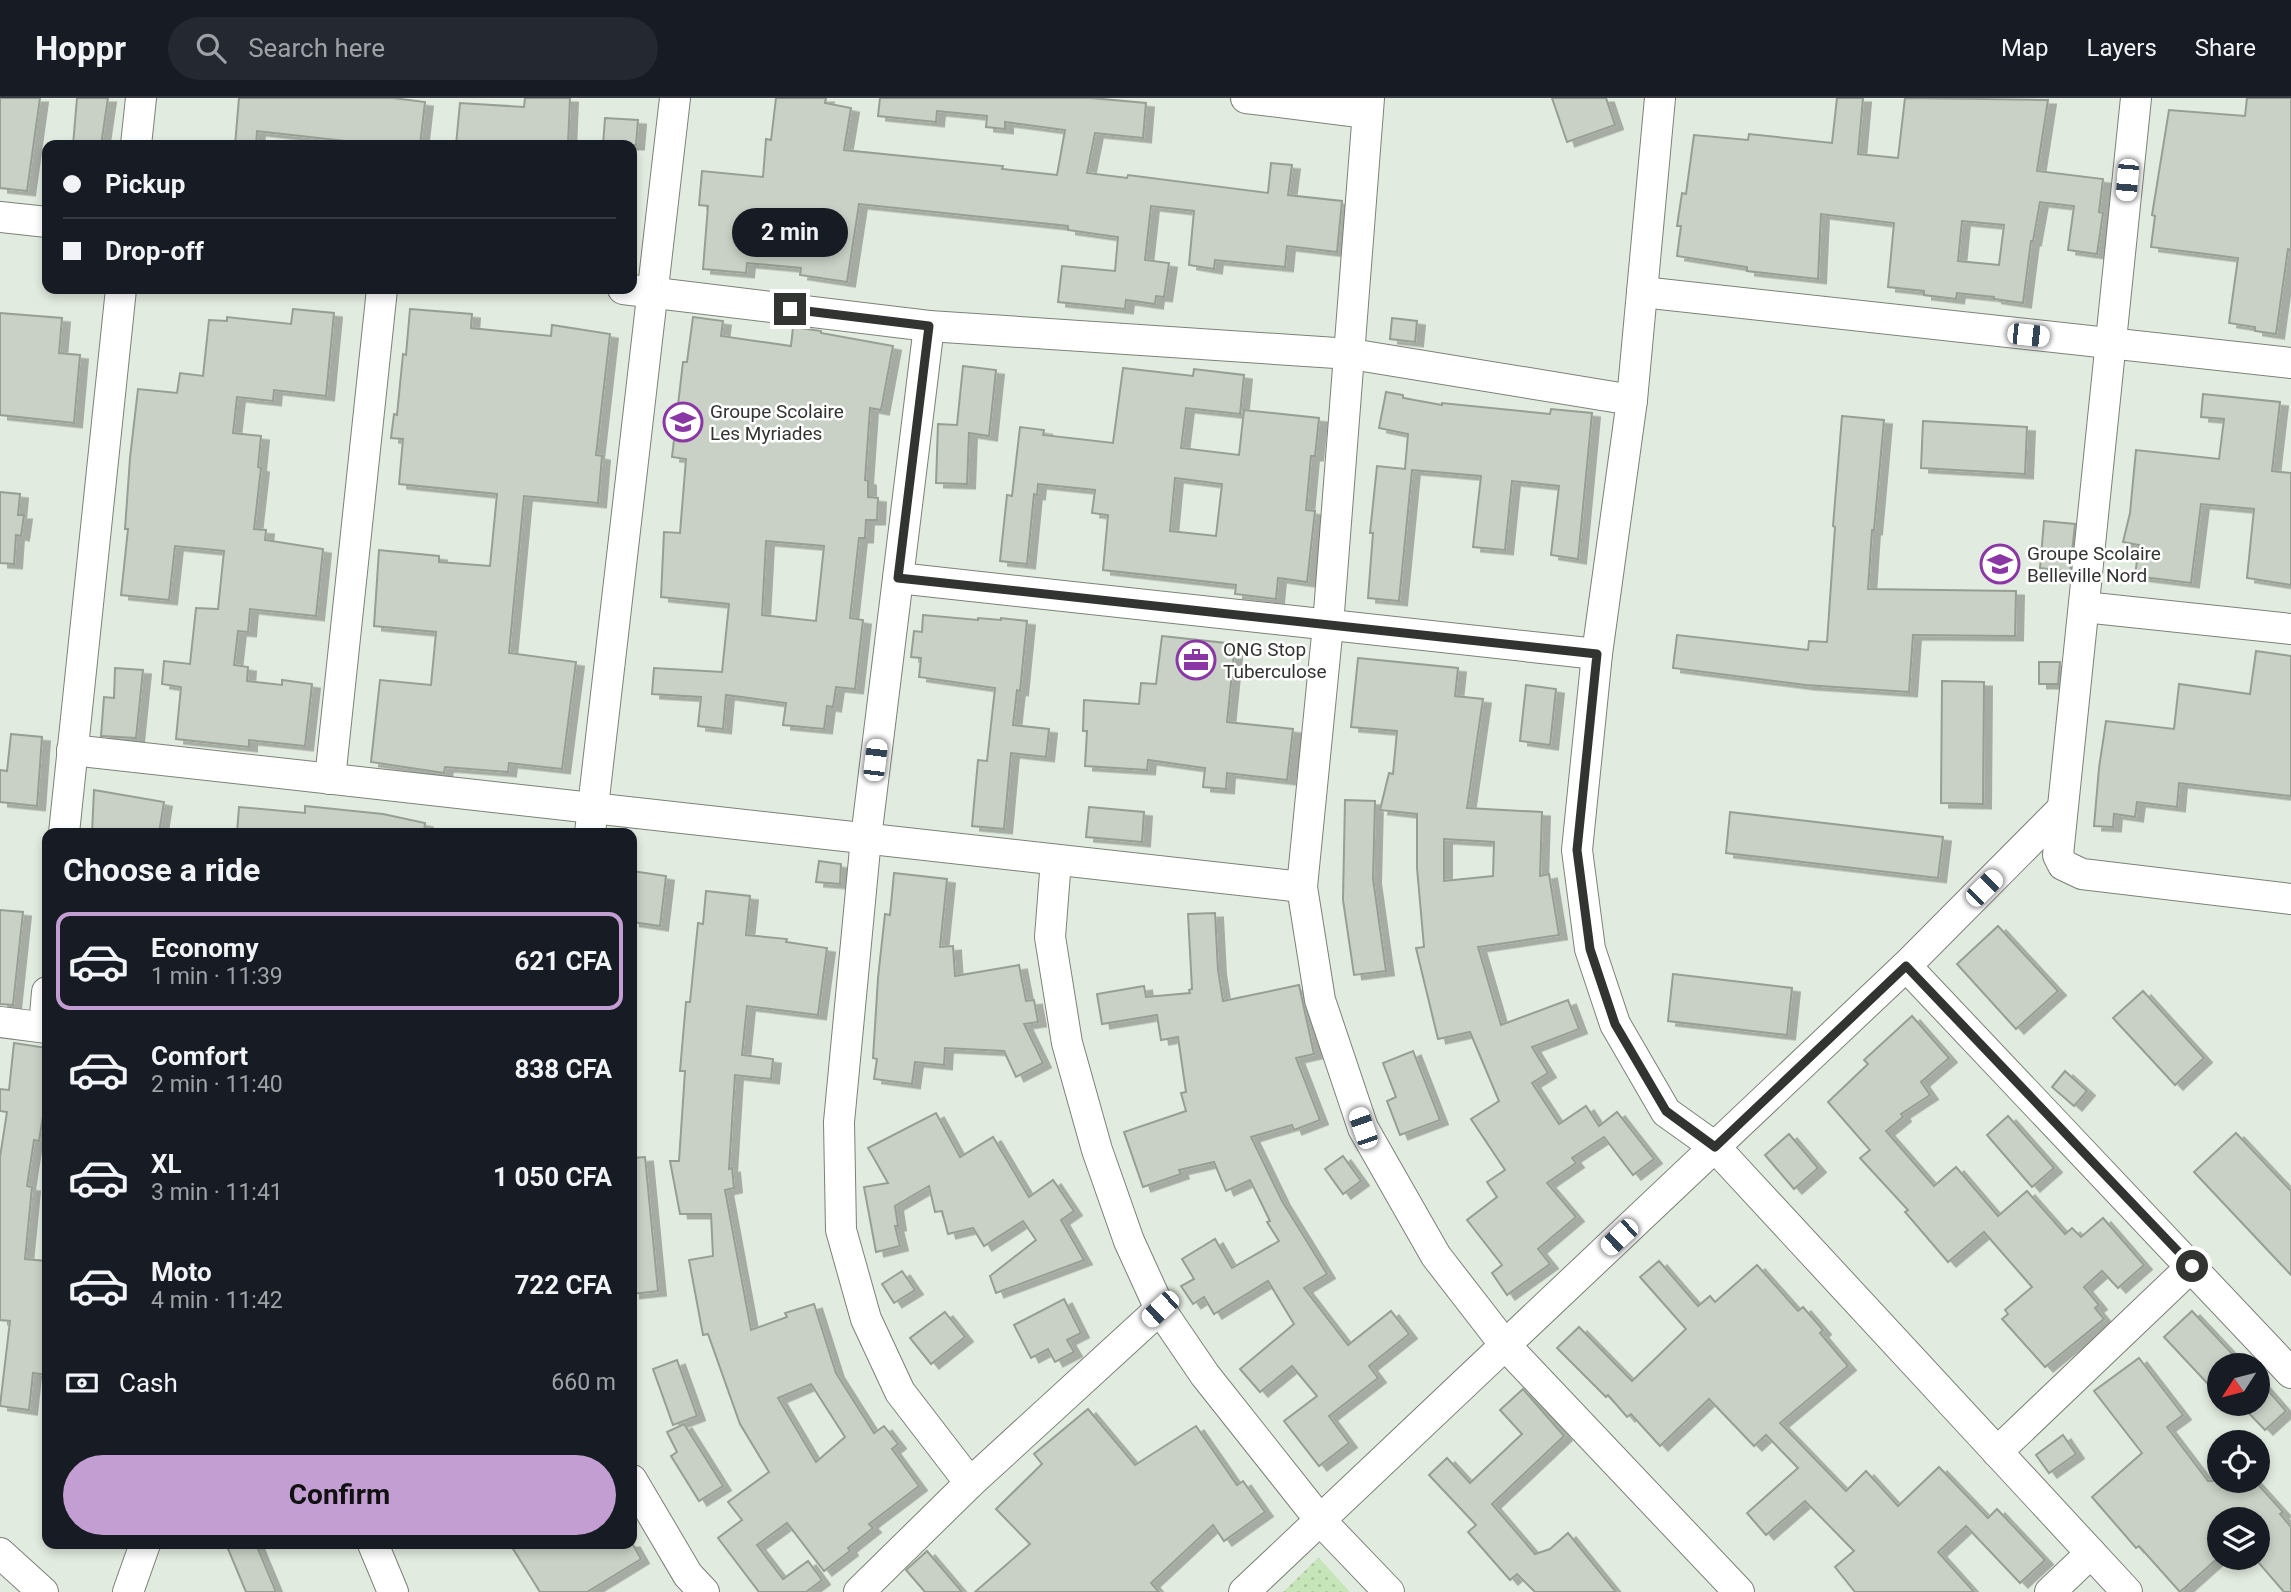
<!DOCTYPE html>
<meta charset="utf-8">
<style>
:root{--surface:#171b24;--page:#242831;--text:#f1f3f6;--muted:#9ea1a6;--line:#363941;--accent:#c39ed2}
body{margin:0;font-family:Roboto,sans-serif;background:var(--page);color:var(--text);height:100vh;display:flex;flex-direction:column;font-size:26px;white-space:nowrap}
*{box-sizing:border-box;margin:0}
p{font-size:23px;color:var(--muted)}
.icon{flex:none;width:38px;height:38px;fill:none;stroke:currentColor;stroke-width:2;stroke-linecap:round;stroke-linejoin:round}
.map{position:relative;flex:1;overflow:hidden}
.panel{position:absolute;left:42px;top:730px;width:595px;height:721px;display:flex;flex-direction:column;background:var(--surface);border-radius:14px;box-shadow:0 4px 10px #0003}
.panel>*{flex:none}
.top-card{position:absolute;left:42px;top:42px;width:595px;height:154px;border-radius:14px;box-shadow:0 4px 10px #0003;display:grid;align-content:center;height:154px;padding:0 21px;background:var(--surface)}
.needle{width:46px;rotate:234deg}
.buttons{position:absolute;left:2207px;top:1255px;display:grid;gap:14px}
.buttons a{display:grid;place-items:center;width:63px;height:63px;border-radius:50%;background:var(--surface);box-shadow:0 4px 10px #0003;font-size:35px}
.end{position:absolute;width:32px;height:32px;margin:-16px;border:9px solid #313430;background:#fff;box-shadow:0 0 0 4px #fff}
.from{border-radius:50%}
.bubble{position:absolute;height:49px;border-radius:24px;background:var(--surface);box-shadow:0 4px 10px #0003;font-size:23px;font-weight:700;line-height:49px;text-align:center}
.car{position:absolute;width:21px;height:42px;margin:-21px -10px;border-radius:9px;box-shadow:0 0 5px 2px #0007;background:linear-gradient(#fff 24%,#345 0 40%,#fff 0 76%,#345 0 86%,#fff 0)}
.top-card b{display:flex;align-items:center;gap:24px;height:66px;font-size:26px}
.top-card b+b{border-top:2px solid var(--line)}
.top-card i{width:18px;height:18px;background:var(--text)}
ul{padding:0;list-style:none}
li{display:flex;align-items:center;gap:21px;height:98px;margin:0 14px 10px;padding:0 7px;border:4px solid transparent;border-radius:14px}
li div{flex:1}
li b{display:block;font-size:26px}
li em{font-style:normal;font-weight:700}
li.selected{border-color:var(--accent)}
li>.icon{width:63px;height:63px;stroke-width:1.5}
h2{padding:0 21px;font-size:32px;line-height:84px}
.pay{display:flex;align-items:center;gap:18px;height:77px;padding:0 21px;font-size:26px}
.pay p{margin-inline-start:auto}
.primary-button{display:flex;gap:14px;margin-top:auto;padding:14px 21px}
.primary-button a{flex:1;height:80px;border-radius:42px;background:var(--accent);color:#111;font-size:28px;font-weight:700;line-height:80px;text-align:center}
header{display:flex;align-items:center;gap:42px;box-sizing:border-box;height:98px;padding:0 35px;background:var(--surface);border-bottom:2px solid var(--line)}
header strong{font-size:33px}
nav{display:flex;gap:38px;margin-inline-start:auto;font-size:24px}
.search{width:490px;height:63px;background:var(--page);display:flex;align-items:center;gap:18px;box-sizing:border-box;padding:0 24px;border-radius:38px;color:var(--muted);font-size:26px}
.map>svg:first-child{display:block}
.grass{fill:url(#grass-dots)}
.building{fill:#c9d1c6;stroke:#979f94;stroke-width:2;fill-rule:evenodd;filter:url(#shadow)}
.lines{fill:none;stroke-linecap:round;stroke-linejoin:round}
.minor-casing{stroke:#7b8278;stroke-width:32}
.minor{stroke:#fff;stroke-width:30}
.route{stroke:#313430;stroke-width:9}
.labels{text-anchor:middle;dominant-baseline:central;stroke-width:5;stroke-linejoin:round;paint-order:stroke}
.poi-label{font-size:19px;fill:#313430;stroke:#fff;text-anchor:start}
</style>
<header>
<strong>Hoppr</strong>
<div class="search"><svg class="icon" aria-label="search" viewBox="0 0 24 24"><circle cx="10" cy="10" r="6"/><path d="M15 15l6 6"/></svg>Search here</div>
<nav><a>Map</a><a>Layers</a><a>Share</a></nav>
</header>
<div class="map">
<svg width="2291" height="1494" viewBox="0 0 2291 1494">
<defs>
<pattern id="grass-dots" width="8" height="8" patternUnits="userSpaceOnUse" patternTransform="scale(1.75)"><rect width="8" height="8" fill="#c6e5b9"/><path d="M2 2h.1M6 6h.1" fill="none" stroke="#abc59f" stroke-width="1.8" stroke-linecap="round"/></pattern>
<filter id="shadow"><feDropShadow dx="8" dy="4.5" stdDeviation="0" flood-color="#0004"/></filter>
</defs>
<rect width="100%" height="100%" fill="#e2ebdf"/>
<polygon class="grass" points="1319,1460 1350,1494 1283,1494 1318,1460"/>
<g class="building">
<polygon points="0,0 40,0 27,93 0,90"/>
<polygon points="77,0 108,0 101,47 73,47"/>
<polygon points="239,0 393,0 425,4 420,47 381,47 257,33 256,47 235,47"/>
<polygon points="525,0 570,0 568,47 456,47 460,5 524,9"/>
<polygon points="776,0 826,0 825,5 851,10 844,52 1003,68 1002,71 1057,77 1065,32 1005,24 1005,31 986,29 987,18 937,13 936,24 878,18 880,0 1091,0 1146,5 1143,40 1095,35 1087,75 1127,80 1128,77 1268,95 1271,65 1292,67 1288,97 1342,103 1337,154 1287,148 1285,169 1215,162 1214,171 1189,167 1194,113 1151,108 1145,162 1169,165 1164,199 1156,198 1155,206 1126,202 1125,211 1058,204 1062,168 1115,173 1118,139 1068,132 1068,128 859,106 847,184 800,177 801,170 747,165 746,175 703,171 708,108 699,107 702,73 763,79 766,41 771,42"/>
<polygon points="1552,0 1606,0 1615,27 1567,44"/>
<path d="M1837 0H1863L1858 56 1898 60 1905 0 2048 2 2037 73 2103 81 2099 114 2103 115 2097 156 2068 152 2074 108 2040 104 2033 143H2031L2023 205 1994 201V199L1957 195 1956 201 1924 197V193L1888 189 1894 125 1821 116 1818 181 1747 173V169L1677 158 1681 128H1677L1682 95 1686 96 1694 37 1748 42 1749 36 1832 45ZM1962 123 2004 127 1999 167 1958 163Z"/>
<polygon points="2247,0 2291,0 2291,152 2288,151 2276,236 2255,233 2255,229 2229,225 2238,160 2151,149 2155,118 2152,117 2169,12 2245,18"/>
<polygon points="605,20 638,22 636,47 603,47"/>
<polygon points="293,211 334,215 326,298 274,292 273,303 237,299 233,335 261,338 258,369 261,370 254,431 266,432 265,442 323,451 316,518 250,511 248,534 238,533 234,567 248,569 247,583 282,587 282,582 312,586 305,648 249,642 249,649 176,641 181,589 162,586 164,563 190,566 196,510 218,511 224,453 175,448 169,502 121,497 128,431 125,431 130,360 138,291 177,295 180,275 203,278 209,222 227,223 227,219 291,226"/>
<polygon points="410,211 472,216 471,230 551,238 552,227 610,236 596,357 602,358 598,405 524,398 509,555 576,564 562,671 509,665 508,674 445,669 444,675 371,664 380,582 431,587 436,534 374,528 379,452 439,458 439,464 490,468 497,396 399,386 403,341 391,340 394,316 397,317 403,256 406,257"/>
<polygon points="0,215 62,220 59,255 80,257 74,325 0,317"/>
<path d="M693 219 723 223 721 238 791 248 793 229 821 233V235L893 248 881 312 870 310 865 382 868 383V399L878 400 877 422H866L865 440H859L850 520 863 522 855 591 836 589 833 609 827 608 824 631 783 627 786 605 726 597 723 631 698 628 701 599 652 596 654 570 722 574 729 506 661 499 664 434 680 435 686 361 672 359 683 264H687ZM766 443 824 448 816 523 762 517Z"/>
<polygon points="1392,220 1417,223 1415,244 1390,241"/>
<polygon points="963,268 996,272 989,338 969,335 967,386 936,385 938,326 957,327"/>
<path d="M1123 270 1193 278 1194 271 1244 277 1240 316 1186 310 1181 350 1239 357 1244 312 1319 320 1315 358H1311L1306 412 1315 413 1307 484 1278 480 1276 501 1235 496 1236 487 1103 472 1108 417 1092 415 1095 392 1038 386 1037 397 1034 396 1027 466 1000 463 1007 397 1012 398 1020 329 1044 332 1043 337 1113 345ZM1175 380 1222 386 1216 438 1170 433Z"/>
<polygon points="1386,294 1403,297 1403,300 1442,307 1442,305 1550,316 1551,311 1592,315 1578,461 1551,457 1559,388 1512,383 1505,452 1473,449 1481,378 1412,372 1399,503 1368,500 1373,435 1370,435 1377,368 1405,371 1408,336 1379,330"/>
<polygon points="2203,296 2280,304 2272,373 2291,375 2291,487 2247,480 2254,411 2201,406 2191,485 2135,478 2139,447 2123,444 2130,415 2136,352 2219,361 2224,321 2201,319"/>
<polygon points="1842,318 1884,322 1874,432 1872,432 1868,491 2016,493 2015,538 1913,537 1909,594 1806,587 1673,570 1677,537 1808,552 1809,543 1827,544 1835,429 1833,428"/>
<polygon points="1923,323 2027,329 2025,376 1921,370"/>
<polygon points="0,394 20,396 18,417 24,417 21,438 16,437 14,466 0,465"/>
<polygon points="2044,423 2075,426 2070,474 2040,470"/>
<polygon points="923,517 978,522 978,520 1001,522 1001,520 1027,523 1020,593 1017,592 1013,627 1049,631 1046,659 1011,655 1004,731 972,728 978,662 987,663 995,590 919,579 921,560 911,559 914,533 922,534"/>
<polygon points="1162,538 1235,546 1227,624 1293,631 1287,682 1227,675 1226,691 1203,689 1205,670 1148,662 1147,672 1085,668 1087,633 1083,633 1084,602 1139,606 1141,585 1156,586"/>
<polygon points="2256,553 2291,558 2291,698 2179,685 2177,709 2137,704 2135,719 2114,716 2113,729 2094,728 2099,670 2106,623 2174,631 2179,586 2250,596"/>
<path d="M1358 560 1458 570 1455 598 1483 601 1467 710 1542 714 1540 778 1549 776 1559 837 1478 849 1501 927 1568 902 1579 931 1532 949 1548 975 1532 985 1559 1026 1586 1008 1599 1028 1617 1014 1654 1061 1633 1077 1604 1039 1572 1060 1576 1065 1547 1085 1576 1119 1538 1151 1550 1166 1507 1197 1492 1175 1502 1167 1467 1122 1497 1099 1487 1084 1505 1072 1471 1021 1499 1003 1470 934 1438 941 1416 850 1424 849 1417 770V716L1380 712 1389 675 1393 676 1397 633 1351 629ZM1444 741 1494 744 1493 778 1444 783Z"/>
<polygon points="2039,564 2060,564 2058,586 2039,586"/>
<polygon points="115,570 143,572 136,640 101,638 104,599 114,600"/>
<polygon points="1942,583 1984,584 1983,706 1941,705"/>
<polygon points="1526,587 1556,591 1550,647 1520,643"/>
<polygon points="11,636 42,639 37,708 0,704 0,672 7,673"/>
<polygon points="94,692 164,704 159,735 92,735"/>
<polygon points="1345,702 1375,703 1373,781 1386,873 1354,877 1343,802"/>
<polygon points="305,708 383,716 425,725 424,735 237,735 239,709 305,715"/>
<polygon points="1089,709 1144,714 1142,744 1086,739"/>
<polygon points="1730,714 1943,739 1938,780 1726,755"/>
<polygon points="819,763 841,766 840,786 816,784"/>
<polygon points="632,773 666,778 660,828 632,824"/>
<polygon points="894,775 947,781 940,849 953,848 955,878 1019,867 1026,903 1034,902 1038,924 1024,926 1043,965 1016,979 1004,953 945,950 944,967 915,964 912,986 874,981 877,961 873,960 878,880 885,816 890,817"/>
<path d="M706 793 750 798 746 837 787 841 786 844 827 850 818 917 747 908 742 957 773 961 771 981 735 977 729 1071 732 1070 734 1090 725 1092 751 1232 787 1219 785 1215 814 1206 836 1275 874 1335 884 1328 898 1346 892 1351 919 1388 869 1426 873 1430 848 1450 850 1453 824 1473 787 1425 757 1447 783 1481 808 1463 822 1482 806 1494H759L718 1440 742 1422 728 1404 769 1374 740 1326 708 1236 703 1237 689 1162 713 1158 711 1116H680L670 1063H679L685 973H680L686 904H690L698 825 703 826ZM811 1286 845 1339 816 1364 778 1300Z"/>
<polygon points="0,812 23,814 13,907 0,906"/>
<polygon points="1215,815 1218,872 1223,903 1299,887 1314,956 1296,960 1320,1022 1294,1032 1292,1027 1251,1039 1282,1103 1327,1176 1304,1190 1348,1247 1391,1213 1409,1236 1369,1268 1378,1280 1329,1318 1349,1345 1319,1368 1284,1323 1317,1298 1292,1268 1260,1294 1240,1271 1294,1226 1268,1183 1214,1216 1204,1199 1193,1206 1181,1188 1194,1181 1182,1161 1215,1141 1232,1170 1279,1143 1267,1124 1270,1123 1250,1082 1226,1093 1214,1064 1179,1072 1181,1076 1143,1089 1124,1034 1186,1013 1181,995 1186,994 1178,939 1161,942 1157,917 1102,926 1097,896 1144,888 1146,899 1190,895 1189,892 1192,891 1188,816"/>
<polygon points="1998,828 2058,893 2016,931 1957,866"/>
<polygon points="1673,876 1792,890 1787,937 1668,923"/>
<polygon points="2143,893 2204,960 2175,987 2113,920"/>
<polygon points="1912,918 1949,960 1921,984 1930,997 1901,1016 1903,1019 1886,1033 1934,1088 1956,1069 1998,1118 2027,1093 2065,1136 2072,1130 2081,1139 2103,1120 2144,1167 2118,1190 2102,1173 2084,1189 2099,1207 2095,1210 2104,1221 2045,1269 2002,1221 2008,1216 2005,1212 2032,1189 1984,1134 1948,1164 1905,1114 1908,1112 1860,1060 1870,1052 1828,1004 1868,966 1864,962"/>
<polygon points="14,945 47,950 47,1019 43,1018 39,1043 34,1042 27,1088 32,1089 25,1161 47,1163 47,1277 33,1275 29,1312 0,1308 10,1223 0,1222 0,1059 7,1014 0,1013 0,991 9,992"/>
<polygon points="1413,953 1440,1022 1400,1037 1387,1003 1396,999 1383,965"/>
<polygon points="2065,973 2087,993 2074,1008 2052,989"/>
<polygon points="936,1015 960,1059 993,1039 1029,1099 1053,1082 1074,1113 1061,1122 1084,1162 996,1195 990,1178 1036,1142 1023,1123 984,1148 973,1130 948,1136 942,1113 935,1114 929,1088 895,1108 898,1128 895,1128 900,1148 876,1154 864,1089 888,1085 868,1050"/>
<polygon points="2008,1018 2054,1070 2032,1089 1987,1037"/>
<polygon points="2236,1035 2291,1093 2291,1177 2194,1074"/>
<polygon points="1789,1036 1818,1070 1794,1091 1765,1057"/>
<polygon points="1343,1058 1361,1083 1343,1096 1325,1071"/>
<polygon points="645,1059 658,1193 632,1196 632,1060"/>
<polygon points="1659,1163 1698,1208 1710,1198 1715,1204 1757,1167 1798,1213 1803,1209 1823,1232 1820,1235 1848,1268 1780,1325 1846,1393 1866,1373 1898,1408 1939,1369 1988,1420 1997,1411 2045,1462 2020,1485 1966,1428 1938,1454 1974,1494 1855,1494 1835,1469 1854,1453 1805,1403 1766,1437 1747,1415 1798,1370 1766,1337 1754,1348 1709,1301 1660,1348 1631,1316 1627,1319 1608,1297 1606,1299 1557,1250 1579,1229 1632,1283 1686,1231 1640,1179"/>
<polygon points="902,1173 915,1192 894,1205 882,1186"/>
<polygon points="1064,1201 1081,1235 1067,1242 1074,1254 1055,1264 1048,1251 1031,1260 1014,1227"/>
<polygon points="2192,1213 2236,1260 2228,1267 2219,1267 2219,1276 2208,1286 2164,1239"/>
<polygon points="945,1214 965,1239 931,1266 910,1240"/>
<polygon points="2139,1260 2183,1317 2167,1329 2208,1383 2254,1382 2283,1414 2280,1416 2291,1429 2291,1494 2284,1494 2258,1464 2258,1421 2219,1421 2219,1459 2180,1494 2139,1448 2136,1450 2092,1399 2142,1355 2094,1293"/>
<polygon points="677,1262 697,1318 673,1327 653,1271"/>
<polygon points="2258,1281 2286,1313 2265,1332 2240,1306 2258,1306"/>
<polygon points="1523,1291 1564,1338 1492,1406 1535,1456 1550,1451 1568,1435 1616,1494 1535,1494 1517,1476 1510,1482 1468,1434 1476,1427 1429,1377 1447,1360 1470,1385 1522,1336 1500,1312"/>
<polygon points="1088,1311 1135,1367 1196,1328 1237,1387 1243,1383 1265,1414 1224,1443 1213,1427 1151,1485 1159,1494 975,1494 1030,1446 996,1411 1042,1366 1034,1356"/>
<polygon points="684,1326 723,1388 699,1403 671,1358 677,1354 667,1334"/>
<polygon points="2063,1337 2076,1356 2049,1375 2036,1357"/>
<polygon points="632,1445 641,1461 587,1494 540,1494 510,1446"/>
<polygon points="226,1446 256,1446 276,1494 246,1494"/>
<polygon points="927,1453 962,1494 925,1494 906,1472"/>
</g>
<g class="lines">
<defs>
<g id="minor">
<polyline points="1246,0 1367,15"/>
<polyline points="1369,0 1328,527 1302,789 1320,902 1363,1030 1436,1158 1505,1247 1739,1494"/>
<polyline points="1660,0 1632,302 1597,556 1577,752 1590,851 1615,926 1666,1014 1715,1049 2127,1494"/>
<polyline points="2136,0 2058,757 2063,767 2082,776 2291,801"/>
<polyline points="136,47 141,0"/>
<polyline points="0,119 47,124"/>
<polyline points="623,191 929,228 1351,256 1632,302"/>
<polyline points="1642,194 2291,265"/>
<polyline points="929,228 866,740 839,1024 841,1132 866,1221 900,1294 970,1385"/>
<polyline points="898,480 1597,556"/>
<polyline points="2084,509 2291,531"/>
<polyline points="72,652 1302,789"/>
<polyline points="330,681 382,191"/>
<polyline points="64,735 121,191"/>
<polyline points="590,735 675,0"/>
<polyline points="1056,762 1050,839 1067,945 1097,1052 1129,1143 1160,1211 1205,1277 1320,1422 1389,1494"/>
<polyline points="1906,868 2291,1275"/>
<polyline points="0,924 47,930"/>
<polyline points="44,929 47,894"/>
<polyline points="1997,1354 2192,1168"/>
<polyline points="632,1382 688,1477 704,1494"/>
<polyline points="373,1446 393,1494"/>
<polyline points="0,1455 43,1494"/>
<polyline points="128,1494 145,1446"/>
<polyline points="859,1494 970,1385 1160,1211"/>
<polyline points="1244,1494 1906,868 2061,712"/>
<polyline points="2050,1494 2091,1455"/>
</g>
</defs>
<use href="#minor" class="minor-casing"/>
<use href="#minor" class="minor"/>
</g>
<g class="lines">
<polyline class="route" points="790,211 929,228 898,480 1597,556 1577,752 1590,851 1615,926 1666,1013 1715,1049 1906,868 2192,1168"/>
</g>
<defs>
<symbol id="school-ring" viewBox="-11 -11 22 22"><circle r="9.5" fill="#fff" stroke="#8a37a5" stroke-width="1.5"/><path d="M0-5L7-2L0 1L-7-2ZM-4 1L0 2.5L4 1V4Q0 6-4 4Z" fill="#8a37a5"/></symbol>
<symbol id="office-ring" viewBox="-11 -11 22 22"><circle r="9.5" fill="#fff" stroke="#8a37a5" stroke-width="1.5"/><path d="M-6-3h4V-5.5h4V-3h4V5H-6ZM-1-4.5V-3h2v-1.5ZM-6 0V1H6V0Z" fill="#8a37a5"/></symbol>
</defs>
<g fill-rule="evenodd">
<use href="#school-ring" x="661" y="302" width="44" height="44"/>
<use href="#school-ring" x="1978" y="444" width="44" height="44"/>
<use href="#office-ring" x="1174" y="540" width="44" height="44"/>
</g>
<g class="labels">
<g class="poi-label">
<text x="710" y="313">Groupe Scolaire<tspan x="710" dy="22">Les Myriades</tspan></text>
<text x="2027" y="455">Groupe Scolaire<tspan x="2027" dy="22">Belleville Nord</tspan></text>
<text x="1223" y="551">ONG Stop<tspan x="1223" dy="22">Tuberculose</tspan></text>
</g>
</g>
</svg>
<div class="buttons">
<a><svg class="needle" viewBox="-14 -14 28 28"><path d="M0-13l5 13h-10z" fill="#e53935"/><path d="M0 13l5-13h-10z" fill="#9ea1a6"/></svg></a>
<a><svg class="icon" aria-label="locate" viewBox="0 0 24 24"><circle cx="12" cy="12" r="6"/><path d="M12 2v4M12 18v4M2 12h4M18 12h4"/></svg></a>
<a><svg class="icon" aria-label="layers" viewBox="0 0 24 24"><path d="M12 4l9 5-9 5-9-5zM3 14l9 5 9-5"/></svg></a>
</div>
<i class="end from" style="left:2192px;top:1168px"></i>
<i class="end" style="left:790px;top:211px"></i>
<div class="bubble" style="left:732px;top:110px;width:116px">2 min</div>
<i class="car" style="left:2127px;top:82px;rotate:185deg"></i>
<i class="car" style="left:2028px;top:237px;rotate:96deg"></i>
<i class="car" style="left:875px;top:662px;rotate:7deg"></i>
<i class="car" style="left:1984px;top:790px;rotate:45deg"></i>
<i class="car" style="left:1363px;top:1030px;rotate:341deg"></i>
<i class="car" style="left:1619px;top:1139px;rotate:227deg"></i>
<i class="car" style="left:1160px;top:1211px;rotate:227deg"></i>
<div class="top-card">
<b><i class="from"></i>Pickup</b>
<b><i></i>Drop-off</b>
</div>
<section class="panel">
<h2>Choose a ride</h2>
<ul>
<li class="selected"><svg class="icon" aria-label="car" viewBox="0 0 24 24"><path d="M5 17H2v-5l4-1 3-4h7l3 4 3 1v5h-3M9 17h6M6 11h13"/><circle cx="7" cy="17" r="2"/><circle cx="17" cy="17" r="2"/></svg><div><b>Economy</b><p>1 min · 11:39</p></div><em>621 CFA</em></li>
<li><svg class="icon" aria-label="car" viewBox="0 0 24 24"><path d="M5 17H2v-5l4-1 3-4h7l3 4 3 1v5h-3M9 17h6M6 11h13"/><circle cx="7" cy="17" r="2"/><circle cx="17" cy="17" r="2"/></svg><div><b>Comfort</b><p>2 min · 11:40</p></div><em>838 CFA</em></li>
<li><svg class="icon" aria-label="car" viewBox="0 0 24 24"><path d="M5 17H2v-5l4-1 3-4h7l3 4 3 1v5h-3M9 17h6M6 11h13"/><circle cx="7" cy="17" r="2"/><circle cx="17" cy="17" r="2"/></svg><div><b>XL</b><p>3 min · 11:41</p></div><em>1 050 CFA</em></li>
<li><svg class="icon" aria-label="car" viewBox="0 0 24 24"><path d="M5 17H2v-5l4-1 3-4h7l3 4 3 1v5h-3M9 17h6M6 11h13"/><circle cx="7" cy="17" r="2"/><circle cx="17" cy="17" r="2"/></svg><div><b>Moto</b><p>4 min · 11:42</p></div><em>722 CFA</em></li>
</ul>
<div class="pay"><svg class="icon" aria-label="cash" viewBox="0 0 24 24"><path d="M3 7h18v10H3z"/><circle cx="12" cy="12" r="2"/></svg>Cash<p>660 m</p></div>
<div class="primary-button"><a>Confirm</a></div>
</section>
</div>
